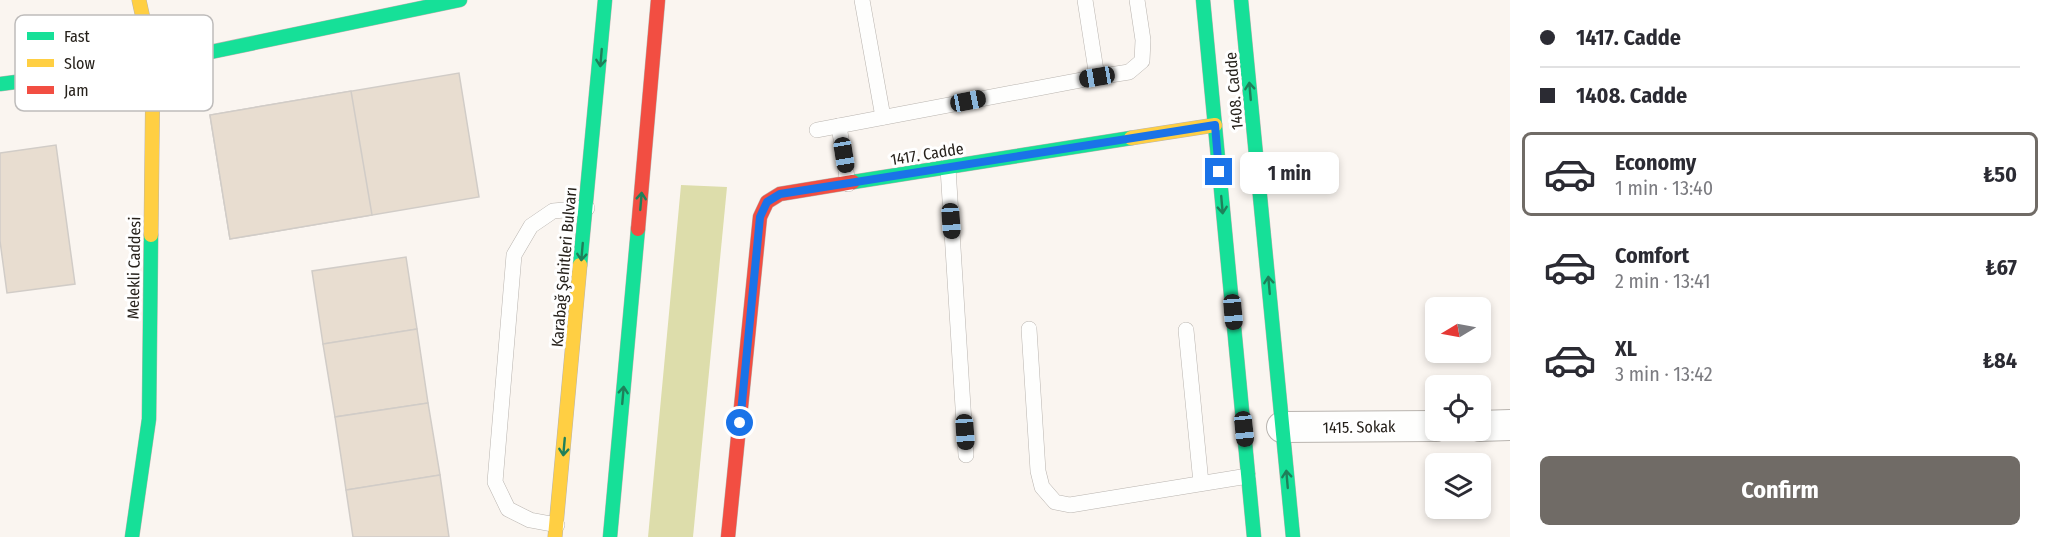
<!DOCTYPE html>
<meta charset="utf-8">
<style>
:root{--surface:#fff;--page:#f2f2f3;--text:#2b2b33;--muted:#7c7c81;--line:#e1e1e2;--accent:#706b66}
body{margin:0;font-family:"Fira Sans Condensed",sans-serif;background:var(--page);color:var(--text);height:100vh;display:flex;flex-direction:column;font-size:22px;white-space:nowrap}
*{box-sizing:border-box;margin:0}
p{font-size:20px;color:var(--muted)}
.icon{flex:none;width:33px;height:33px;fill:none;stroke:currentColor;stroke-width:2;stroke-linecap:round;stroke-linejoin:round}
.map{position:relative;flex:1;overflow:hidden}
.sheet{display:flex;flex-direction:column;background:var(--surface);width:540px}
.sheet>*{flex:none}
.hud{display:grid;align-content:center;height:132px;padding:0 30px;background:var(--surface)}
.needle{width:39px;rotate:260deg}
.fabs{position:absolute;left:1425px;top:297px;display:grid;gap:12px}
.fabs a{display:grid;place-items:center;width:66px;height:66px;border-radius:9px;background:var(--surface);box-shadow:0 3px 9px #0003;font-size:30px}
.end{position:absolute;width:27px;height:27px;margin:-14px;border:8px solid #1a73e8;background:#fff;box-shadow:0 0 0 3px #fff}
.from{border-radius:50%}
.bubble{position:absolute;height:42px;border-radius:9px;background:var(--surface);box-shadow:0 3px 9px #0003;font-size:20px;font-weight:700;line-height:42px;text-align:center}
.car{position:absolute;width:18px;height:36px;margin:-18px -9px;border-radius:8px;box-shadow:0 0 4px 2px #0007;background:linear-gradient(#222 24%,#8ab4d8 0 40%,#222 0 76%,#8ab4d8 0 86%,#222 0)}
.hud b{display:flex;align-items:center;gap:21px;height:57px;font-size:22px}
.hud b+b{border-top:2px solid var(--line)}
.hud i{width:15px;height:15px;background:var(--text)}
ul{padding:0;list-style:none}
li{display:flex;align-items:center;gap:18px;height:84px;margin:0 12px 9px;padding:0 18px;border:3px solid transparent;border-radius:9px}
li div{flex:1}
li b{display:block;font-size:22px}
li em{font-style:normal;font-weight:700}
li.active{border-color:var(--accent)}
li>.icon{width:54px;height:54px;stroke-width:1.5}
.cta{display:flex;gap:12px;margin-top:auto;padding:12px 30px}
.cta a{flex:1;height:69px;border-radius:9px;background:var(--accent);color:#fff;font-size:24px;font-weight:700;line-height:69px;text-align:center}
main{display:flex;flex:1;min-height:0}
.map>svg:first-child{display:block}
.forest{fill:#ddddab}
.building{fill:#e8ddd0;stroke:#d1ccc7;stroke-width:1.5}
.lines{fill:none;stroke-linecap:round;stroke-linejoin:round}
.lane-casing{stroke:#b9b4af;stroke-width:16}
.street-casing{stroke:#b9b4af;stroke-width:32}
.fast-casing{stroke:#b9b4af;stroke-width:15}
.slow-casing{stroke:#b9b4af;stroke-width:15}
.jam-casing{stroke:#b9b4af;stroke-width:15}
.lane{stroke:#fefefd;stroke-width:15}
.street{stroke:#fefefd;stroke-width:30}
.fast{stroke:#16e098;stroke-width:14}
.slow{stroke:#ffcf43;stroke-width:14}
.jam{stroke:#f24e42;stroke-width:14}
.oneway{stroke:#1e805a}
.route{stroke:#1a73e8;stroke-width:8}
.labels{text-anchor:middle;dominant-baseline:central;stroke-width:6;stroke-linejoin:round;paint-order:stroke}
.street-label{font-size:16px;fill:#26211b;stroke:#fff}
.key{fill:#fff;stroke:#bebcbb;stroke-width:1.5}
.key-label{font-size:16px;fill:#26211b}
</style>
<main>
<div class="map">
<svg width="1510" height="537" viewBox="0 0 1510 537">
<rect width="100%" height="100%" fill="#faf5f0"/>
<polygon class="forest" points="681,185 727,187 693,537 648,537"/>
<g class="building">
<polygon points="459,73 479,197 230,239 210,115"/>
<polygon points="351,91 372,215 230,239 210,115"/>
<polygon points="56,145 75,284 7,293 0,241 0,153"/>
<polygon points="406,257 417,329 323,344 312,271"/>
<polygon points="417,329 428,403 335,417 323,344"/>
<polygon points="428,403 440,475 346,490 335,417"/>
<polygon points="440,475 449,537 353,537 346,490"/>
</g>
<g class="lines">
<defs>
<g id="lane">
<polyline points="862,0 883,117"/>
<polyline points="1085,0 1097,77"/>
<polyline points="839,126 848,184"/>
<polyline points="817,130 1097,77 1129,72 1142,61 1143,40 1137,0"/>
<polyline points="948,168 966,455"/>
<polyline points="1029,329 1038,471 1042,487 1055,502 1070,505 1248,476"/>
<polyline points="1186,330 1201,483"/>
<polyline points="557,525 530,520 508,509 495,482 514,255 531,226 553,211 587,208"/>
</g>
<g id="street">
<polyline points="1480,426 1510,425"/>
<polyline points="1282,427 1436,426"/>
</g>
<g id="fast">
<polyline points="1203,0 1254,537"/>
<polyline points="1241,0 1293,537"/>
<polyline points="0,84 153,64 460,0"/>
<polyline points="853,182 1131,138"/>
<polyline points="580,265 605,0"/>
<polyline points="132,537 149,419 151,235"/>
<polyline points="610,537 638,229"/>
</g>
<g id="slow">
<polyline points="139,0 153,64 151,235"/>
<polyline points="1131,138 1215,125"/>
<polyline points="555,537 580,265"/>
</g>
<g id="jam">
<polyline points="638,229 658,0"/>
<polyline points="728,537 760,217 767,202 780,194 853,182"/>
</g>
</defs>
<use href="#lane" class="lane-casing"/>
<use href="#street" class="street-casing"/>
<use href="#fast" class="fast-casing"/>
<use href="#slow" class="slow-casing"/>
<use href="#jam" class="jam-casing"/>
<use href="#lane" class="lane"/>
<use href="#street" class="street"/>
<use href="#fast" class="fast"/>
<use href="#slow" class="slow"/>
<use href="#jam" class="jam"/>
</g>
<defs><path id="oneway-shaft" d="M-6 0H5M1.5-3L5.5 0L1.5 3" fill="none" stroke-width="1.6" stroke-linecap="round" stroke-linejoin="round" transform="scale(1.5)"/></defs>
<g class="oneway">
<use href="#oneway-shaft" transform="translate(601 58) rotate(95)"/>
<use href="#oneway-shaft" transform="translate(1250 91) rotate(-95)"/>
<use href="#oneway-shaft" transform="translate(641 201) rotate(-85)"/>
<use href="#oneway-shaft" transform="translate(1222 205) rotate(85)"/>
<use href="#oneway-shaft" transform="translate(582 252) rotate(95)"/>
<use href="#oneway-shaft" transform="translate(1269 285) rotate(-95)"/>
<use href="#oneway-shaft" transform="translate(623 395) rotate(-85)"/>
<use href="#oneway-shaft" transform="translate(564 447) rotate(95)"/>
<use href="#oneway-shaft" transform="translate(1287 479) rotate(-95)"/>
</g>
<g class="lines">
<polyline class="route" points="740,423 760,217 767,202 780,194 1215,125 1219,172"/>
</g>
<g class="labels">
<g class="street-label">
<text transform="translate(1234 91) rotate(-95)">1408. Cadde</text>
<text transform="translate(927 154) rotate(-9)">1417. Cadde</text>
<text transform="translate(564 267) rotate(-85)">Karabağ Şehitleri Bulvarı</text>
<text transform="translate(134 268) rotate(-89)">Melekli Caddesi</text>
<text transform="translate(1359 427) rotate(-1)">1415. Sokak</text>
</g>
</g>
<rect x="15" y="15" width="198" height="96" rx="9" class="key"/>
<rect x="27" y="32" width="27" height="8" fill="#16e098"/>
<rect x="27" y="59" width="27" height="8" fill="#ffcf43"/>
<rect x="27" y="86" width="27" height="8" fill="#f24e42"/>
<g class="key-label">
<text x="64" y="42">Fast</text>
<text x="64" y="69">Slow</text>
<text x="64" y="96">Jam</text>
</g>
</svg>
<div class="fabs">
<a><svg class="needle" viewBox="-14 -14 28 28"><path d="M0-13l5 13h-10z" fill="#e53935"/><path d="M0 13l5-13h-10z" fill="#7c7c81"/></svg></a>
<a><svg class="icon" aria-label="locate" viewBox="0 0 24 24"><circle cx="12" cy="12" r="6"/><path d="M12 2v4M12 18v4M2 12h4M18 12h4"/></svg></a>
<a><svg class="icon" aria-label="layers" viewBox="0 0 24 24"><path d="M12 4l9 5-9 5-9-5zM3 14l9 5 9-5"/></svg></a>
</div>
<i class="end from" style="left:740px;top:423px"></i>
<i class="end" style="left:1219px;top:172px"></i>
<div class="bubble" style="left:1240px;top:152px;width:99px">1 min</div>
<i class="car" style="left:1097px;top:77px;rotate:260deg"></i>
<i class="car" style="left:968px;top:101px;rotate:79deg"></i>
<i class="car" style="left:844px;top:155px;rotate:171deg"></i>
<i class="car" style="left:951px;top:221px;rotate:176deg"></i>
<i class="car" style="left:1233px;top:312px;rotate:175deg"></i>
<i class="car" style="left:1244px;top:429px;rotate:174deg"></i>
<i class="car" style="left:965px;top:432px;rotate:176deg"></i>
</div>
<section class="sheet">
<div class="hud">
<b><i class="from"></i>1417. Cadde</b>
<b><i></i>1408. Cadde</b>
</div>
<ul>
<li class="active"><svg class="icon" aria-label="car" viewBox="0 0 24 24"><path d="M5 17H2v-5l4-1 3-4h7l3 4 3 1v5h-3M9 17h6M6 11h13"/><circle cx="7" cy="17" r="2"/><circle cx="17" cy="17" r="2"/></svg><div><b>Economy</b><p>1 min · 13:40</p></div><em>₺50</em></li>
<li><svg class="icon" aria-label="car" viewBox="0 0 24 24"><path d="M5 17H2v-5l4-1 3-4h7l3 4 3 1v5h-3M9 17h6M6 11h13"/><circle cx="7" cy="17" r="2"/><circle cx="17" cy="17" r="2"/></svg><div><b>Comfort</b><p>2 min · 13:41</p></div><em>₺67</em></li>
<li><svg class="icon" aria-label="car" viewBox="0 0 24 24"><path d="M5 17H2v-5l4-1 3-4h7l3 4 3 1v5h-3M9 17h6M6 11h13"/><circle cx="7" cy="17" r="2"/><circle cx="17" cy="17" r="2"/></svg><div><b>XL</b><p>3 min · 13:42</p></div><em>₺84</em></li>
</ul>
<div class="cta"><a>Confirm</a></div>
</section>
</main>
